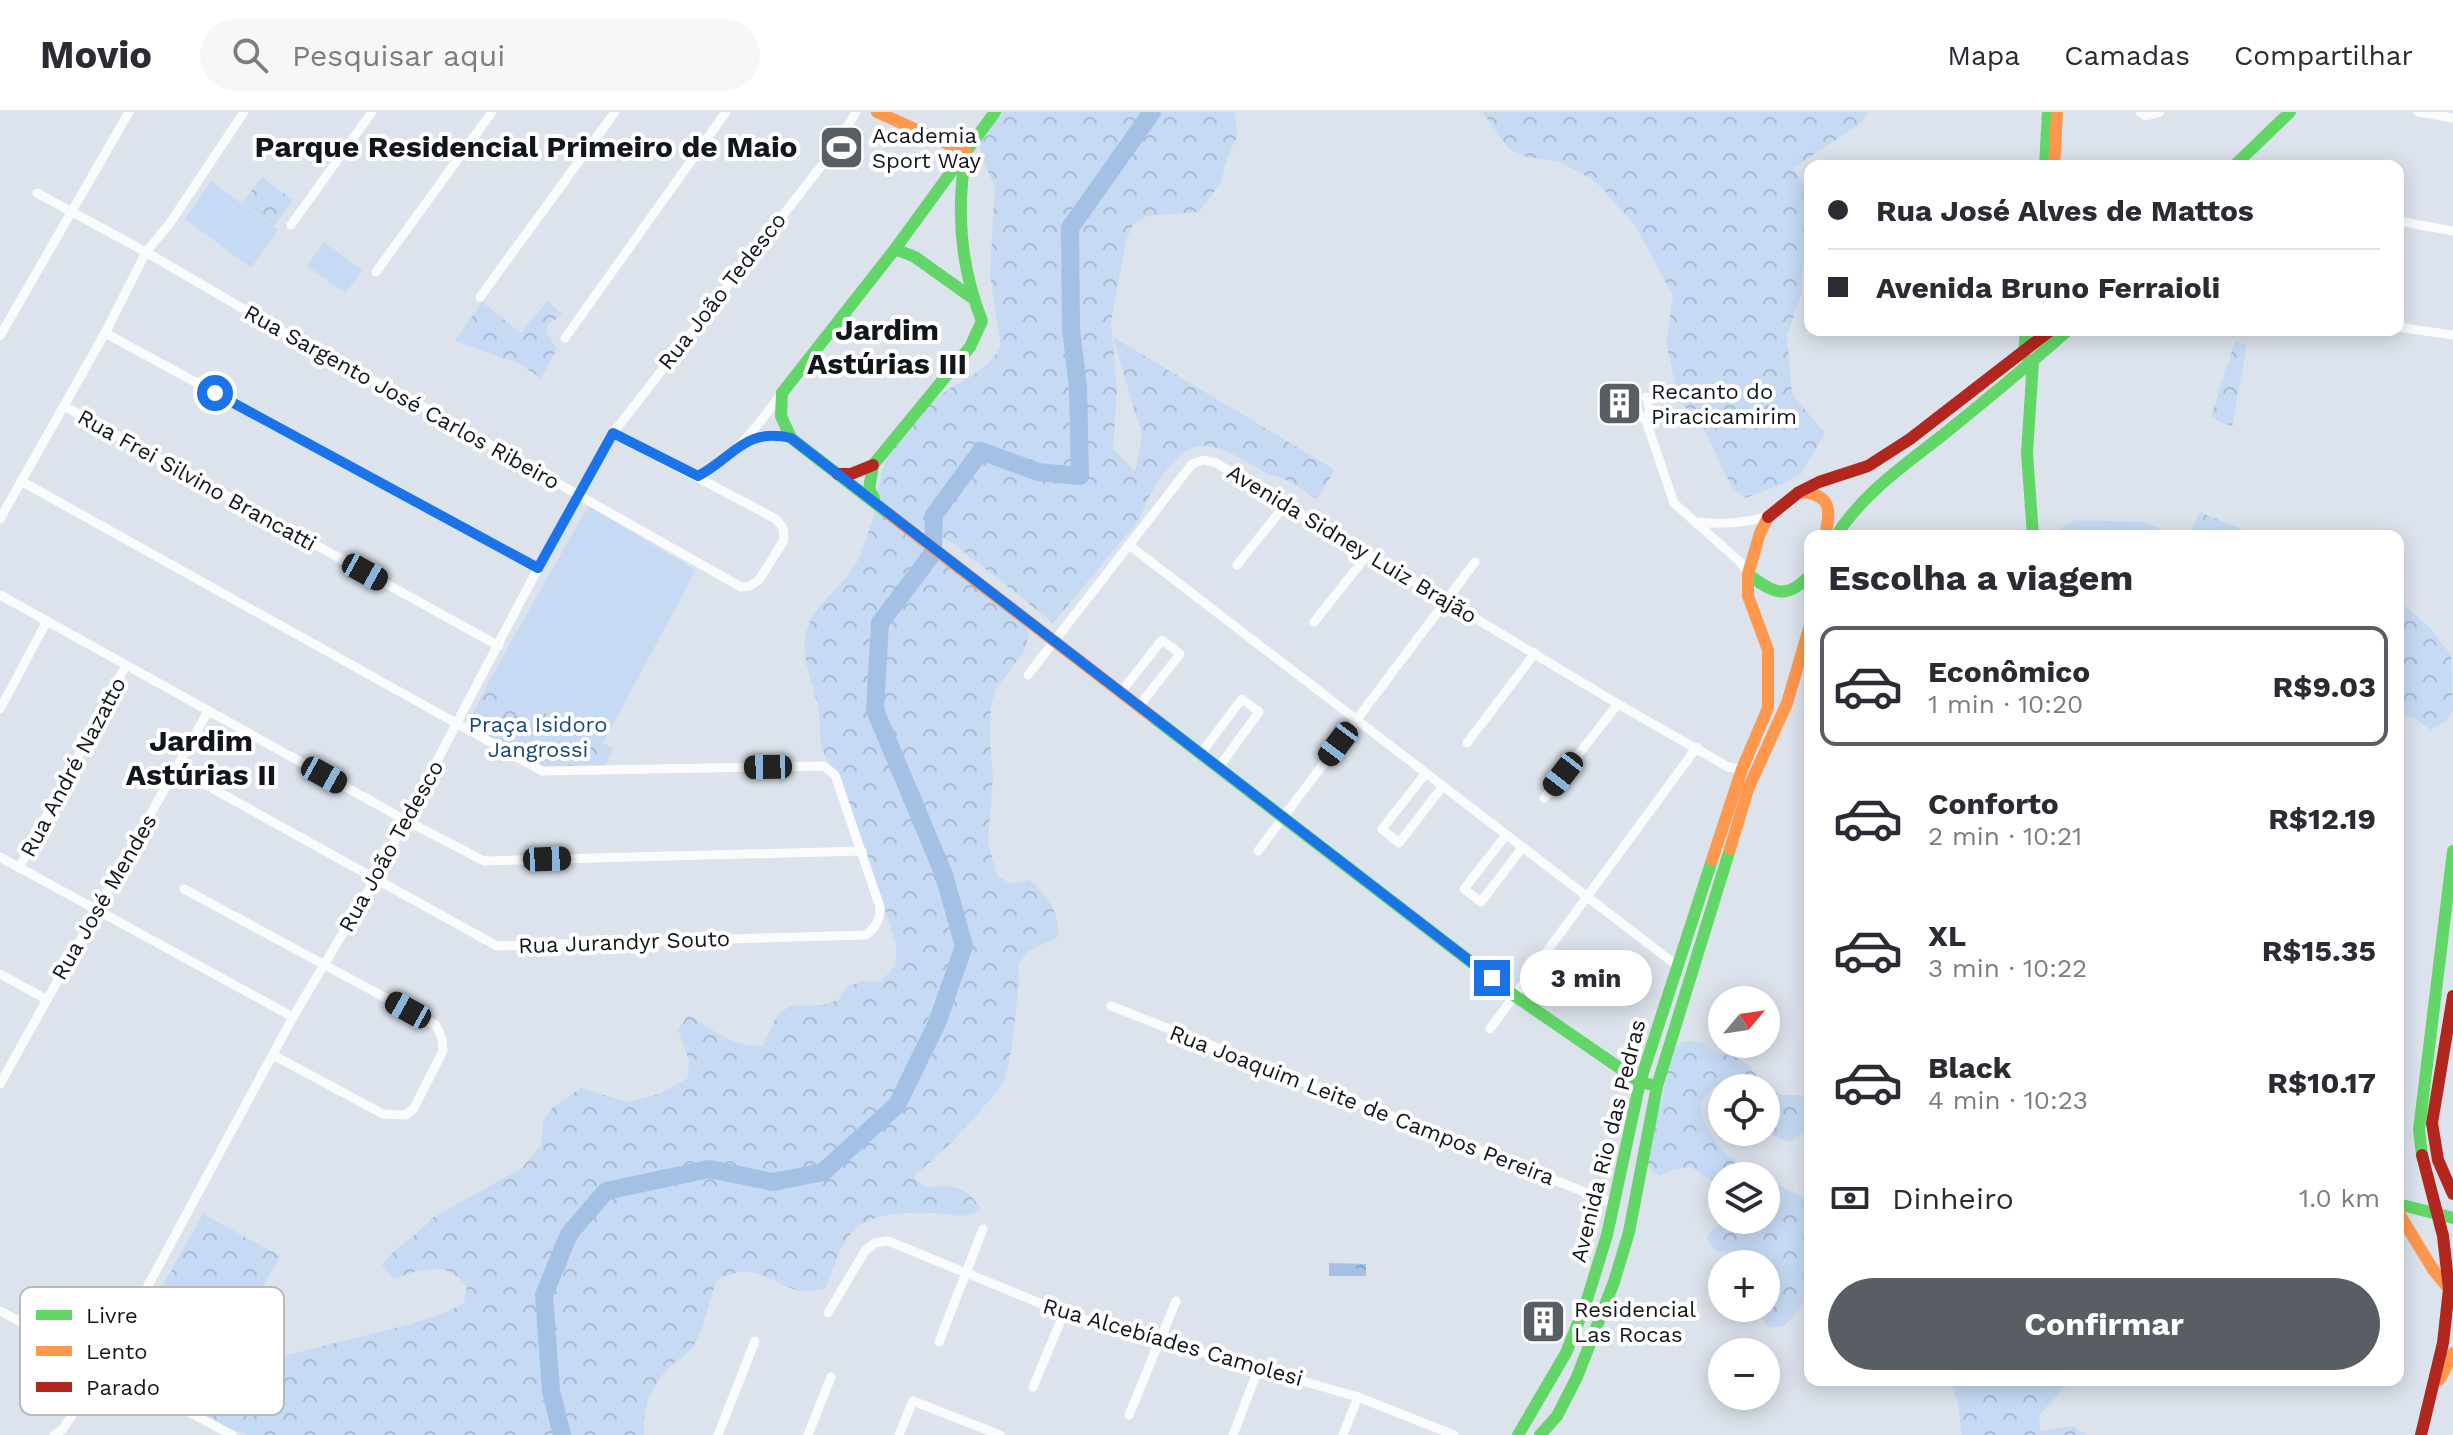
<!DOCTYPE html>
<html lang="pt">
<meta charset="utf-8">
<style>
:root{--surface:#fff;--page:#f7f7f7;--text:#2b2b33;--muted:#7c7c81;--line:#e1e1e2;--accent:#595e65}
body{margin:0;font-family:"Work Sans",sans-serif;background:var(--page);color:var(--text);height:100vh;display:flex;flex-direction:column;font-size:30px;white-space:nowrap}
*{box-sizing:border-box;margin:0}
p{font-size:26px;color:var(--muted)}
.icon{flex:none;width:44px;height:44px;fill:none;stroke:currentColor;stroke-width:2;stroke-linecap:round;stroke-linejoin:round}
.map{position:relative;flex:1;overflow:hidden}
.side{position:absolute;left:1804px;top:418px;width:600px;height:856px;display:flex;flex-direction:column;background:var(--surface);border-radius:16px;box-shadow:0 4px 20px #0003}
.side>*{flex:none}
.banner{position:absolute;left:1804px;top:48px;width:600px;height:176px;border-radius:16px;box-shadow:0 4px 20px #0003;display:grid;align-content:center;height:176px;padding:0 24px;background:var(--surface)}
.needle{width:52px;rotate:61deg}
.tools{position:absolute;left:1708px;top:874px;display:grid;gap:16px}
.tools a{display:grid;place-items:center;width:72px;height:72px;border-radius:50%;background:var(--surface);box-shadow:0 4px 20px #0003;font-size:40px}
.end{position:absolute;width:36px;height:36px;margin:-18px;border:10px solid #1a73e8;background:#fff;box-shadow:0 0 0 4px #fff}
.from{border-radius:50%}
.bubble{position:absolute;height:56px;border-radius:28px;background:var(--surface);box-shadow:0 4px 20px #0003;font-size:26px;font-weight:700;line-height:56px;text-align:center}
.car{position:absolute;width:24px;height:48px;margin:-24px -12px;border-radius:10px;box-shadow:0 0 6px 2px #0007;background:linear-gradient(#222 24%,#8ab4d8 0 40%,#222 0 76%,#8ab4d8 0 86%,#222 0)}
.banner b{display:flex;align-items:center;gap:28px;height:76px;font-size:30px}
.banner b+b{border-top:2px solid var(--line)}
.banner i{width:20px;height:20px;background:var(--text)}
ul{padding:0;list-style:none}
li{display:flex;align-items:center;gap:24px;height:120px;margin:0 16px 12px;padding:0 8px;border:4px solid transparent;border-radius:16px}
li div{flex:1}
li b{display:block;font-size:30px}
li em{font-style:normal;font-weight:700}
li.current{border-color:var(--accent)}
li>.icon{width:72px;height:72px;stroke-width:1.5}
h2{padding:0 24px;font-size:36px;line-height:96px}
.pay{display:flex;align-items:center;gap:20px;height:88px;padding:0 24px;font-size:30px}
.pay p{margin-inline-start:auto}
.primary-button{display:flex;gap:16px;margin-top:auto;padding:16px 24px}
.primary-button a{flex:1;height:92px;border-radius:48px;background:var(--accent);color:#fff;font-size:32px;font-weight:700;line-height:92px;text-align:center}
header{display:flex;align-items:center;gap:48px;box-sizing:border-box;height:112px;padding:0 40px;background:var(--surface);border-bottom:2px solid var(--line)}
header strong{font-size:38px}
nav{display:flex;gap:44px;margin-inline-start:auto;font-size:28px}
.search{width:560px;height:72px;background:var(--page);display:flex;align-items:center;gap:20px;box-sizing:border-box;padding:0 28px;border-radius:44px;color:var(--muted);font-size:30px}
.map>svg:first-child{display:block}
.forest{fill:url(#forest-crowns)}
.pitch{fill:#c6daf4}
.water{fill:url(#water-ripples)}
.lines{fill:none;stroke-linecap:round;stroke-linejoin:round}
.river{stroke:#a4c1e5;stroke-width:18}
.street{stroke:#fafbfc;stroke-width:9}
.fast{stroke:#63d668;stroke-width:12}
.slow{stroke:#ff974d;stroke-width:12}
.jam{stroke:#b3261e;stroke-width:12}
.route{stroke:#1a73e8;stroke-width:10}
.labels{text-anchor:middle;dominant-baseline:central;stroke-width:8;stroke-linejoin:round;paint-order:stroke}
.poi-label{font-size:22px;fill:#12161c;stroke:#fff;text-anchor:start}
.street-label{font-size:22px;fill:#12161c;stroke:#fff}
.park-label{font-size:22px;fill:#154781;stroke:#fff}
.district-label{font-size:30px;font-weight:bold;fill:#12161c;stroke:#fff}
.key{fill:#fff;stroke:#b8b9bb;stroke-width:2}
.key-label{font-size:22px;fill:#12161c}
</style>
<header>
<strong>Movio</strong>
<div class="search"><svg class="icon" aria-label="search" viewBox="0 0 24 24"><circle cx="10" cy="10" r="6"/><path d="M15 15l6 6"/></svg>Pesquisar aqui</div>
<nav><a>Mapa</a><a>Camadas</a><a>Compartilhar</a></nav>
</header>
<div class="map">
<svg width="2453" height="1323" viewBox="0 0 2453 1323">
<defs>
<pattern id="forest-crowns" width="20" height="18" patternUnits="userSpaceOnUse" patternTransform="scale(2)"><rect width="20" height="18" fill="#c6daf4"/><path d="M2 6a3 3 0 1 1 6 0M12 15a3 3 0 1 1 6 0" fill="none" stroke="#a9bad1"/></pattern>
<pattern id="water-ripples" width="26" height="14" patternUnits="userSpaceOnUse" patternTransform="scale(2)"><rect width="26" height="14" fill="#a4c1e5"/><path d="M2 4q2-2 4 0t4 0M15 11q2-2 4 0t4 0" fill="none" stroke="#8ca5c4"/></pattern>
</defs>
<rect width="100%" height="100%" fill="#dce3ec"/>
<g class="forest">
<path d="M992 0H1235L1237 25 1229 41 1220 72 1199 100 1147 104 1133 113 1126 128 1111 210 1117 278 1113 337 1135 360 1142 324 1113 225 1335 358 1317 387C1305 380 1292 370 1279 365 1274 363 1267 363 1262 359 1244 349 1227 336 1206 334 1176 330 1147 385 1139 408L1053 511 954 432 926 415 915 428 927 440 942 445 1021 507 1029 521 1025 538 995 578 991 595 990 630 993 664 988 731 997 764 1011 772 1029 768C1047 783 1060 801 1058 825L1028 839 1018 852 1019 870 1012 934 1005 966 997 980 952 1030 913 1065 927 1076C952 1072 969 1075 981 1098 960 1108 955 1102 933 1101 903 1100 861 1100 844 1131 836 1145 832 1162 825 1177 815 1179 803 1181 793 1177 763 1165 751 1150 717 1168 709 1188 706 1210 697 1228 691 1241 679 1246 670 1255 650 1274 642 1296 644 1323H247L234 1318 215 1316 175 1286 171 1279 120 1249 203 1102 280 1144 219 1255H251L287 1243 411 1212 449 1199 464 1191 467 1175C448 1148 422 1156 394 1167L382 1154C396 1132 417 1125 432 1106L522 1056 541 1033 543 1010 552 996 581 976 627 990 659 982 688 966 689 949 678 918 688 903C717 919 728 934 763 934L777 903 790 894 823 893 838 888 848 874 863 869 880 870 895 854 897 835 876 770 834 658C814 631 823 624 818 595 812 568 797 539 809 512 821 485 850 470 860 443 865 429 872 412 875 397 879 377 881 350 894 333 910 312 927 292 949 277 974 261 983 261 1001 235L990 162 995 75 981 44 980 27Z"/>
<polygon points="1482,0 1868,0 1860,12 1793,56 1810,83 1810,139 1803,146 1801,183 1787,224 1792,282 1825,321 1801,362 1783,372 1745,386 1732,376 1703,315 1680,290 1666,231 1673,184 1635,113 1601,75 1588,65 1558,49 1526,45 1509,37"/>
<polygon points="262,65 293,88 274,114 242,91"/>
<polygon points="547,189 563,203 547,212 546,220 557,237 541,266 518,251 455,229 482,190 521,221"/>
<polygon points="2235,229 2247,233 2232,315 2211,305"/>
<polygon points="2199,400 2259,424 2189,424"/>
<polygon points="2074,408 2143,410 2175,424 2050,424"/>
<polygon points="2398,488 2430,516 2451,543 2453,599 2446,609 2431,618 2414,606 2398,602"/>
<polygon points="488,571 613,636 605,654 543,655 468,613"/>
<path d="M1683 929 1702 930 1715 941 1733 944 1748 953 1769 979 1784 983H1801L1810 988C1810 1010 1809 1018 1790 1030L1765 1020 1766 976 1714 974 1700 991C1704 1025 1728 1049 1759 1064H1722V1074L1690 1055 1674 1057 1659 1064 1647 1053 1654 1003 1662 988 1670 940Z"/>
<path d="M1766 1067 1810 1088V1181L1796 1201 1784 1214 1769 1216 1758 1202 1761 1196H1766L1768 1170 1766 1152H1758C1746 1137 1736 1137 1717 1140L1706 1127C1721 1101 1739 1108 1766 1108Z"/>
<polygon points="1950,1268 2072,1268 2039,1303 2040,1319 2072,1314 2087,1323 1962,1323 1958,1291"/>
</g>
<g class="pitch">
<polygon points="211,69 278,118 251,156 185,107"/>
<polygon points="324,130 362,158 345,181 307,154"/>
<polygon points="588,394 696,458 603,631 488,571"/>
</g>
<polygon class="water" points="1329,1151 1366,1152 1366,1164 1329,1164"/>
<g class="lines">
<polyline class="river" points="562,1323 551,1279 544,1183 569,1122 606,1079 709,1057 773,1070 823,1060 897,993 937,911 964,834 944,763 875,598 880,511 933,441 934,403 981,339 1038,360 1080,364 1078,276 1071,217 1070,116 1152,0"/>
<g class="street">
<polyline points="2140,0 2146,4 2160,0"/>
<polyline points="2418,0 2453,6"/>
<polyline points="37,81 146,140 329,247 393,278 741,475 750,474 759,468 784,428 783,416 776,407 613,321"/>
<polyline points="2398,109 2453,119"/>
<polyline points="291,113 372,0"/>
<polyline points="376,160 492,0"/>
<polyline points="480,185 615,0"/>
<polyline points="2398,215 2453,223"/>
<polyline points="105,221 538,456"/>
<polyline points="0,224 129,0"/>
<polyline points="565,226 726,0"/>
<polyline points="1635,289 1639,302 1646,309 1650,298 1646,285"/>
<polyline points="64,294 499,534"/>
<polyline points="1646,309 1674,391 1740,450 1748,462"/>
<path d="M747 327C763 322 775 322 791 326"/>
<path d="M698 364C734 345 756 316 780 284"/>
<path d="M21 369 542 659 824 654 835 663 880 795C880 808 876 815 866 823L497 834 177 657"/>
<polyline points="0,407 105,221 146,140 170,111 244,0"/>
<path d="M1699 410C1723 413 1745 411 1769 404"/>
<polyline points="1129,433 1676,853"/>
<polyline points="1237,453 1286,392"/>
<polyline points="0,483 407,709 484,749 862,739"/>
<polyline points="1314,510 1369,441"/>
<polyline points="1028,563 1192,352 1204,348 1216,351 1618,592 1728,655 1742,657"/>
<polyline points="1121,580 1162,528 1180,542 1139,594"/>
<polyline points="0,597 47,509"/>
<polyline points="1467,631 1535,541"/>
<polyline points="1201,641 1242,587 1259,600 1219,655"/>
<polyline points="1426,661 1382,717 1399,731 1443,674"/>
<polyline points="1544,686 1618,592"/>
<polyline points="1506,723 1464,777 1481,790 1522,736"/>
<polyline points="1258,739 1475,450"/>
<polyline points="0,745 293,905"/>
<polyline points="19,756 126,553"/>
<polyline points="184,777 436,913 442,927 443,939 414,996 406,1003 383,1002 273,943"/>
<polyline points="0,862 46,887"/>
<polyline points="1111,894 1613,1091"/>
<polyline points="1490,917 1697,635"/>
<polyline points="0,972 208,599"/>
<polyline points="0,1199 232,1323"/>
<polyline points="828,1201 865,1139 875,1131 888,1129 1064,1201 1358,1285 1454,1323"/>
<polyline points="939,1230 983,1117"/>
<polyline points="1033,1275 1064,1201"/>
<polyline points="1129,1303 1176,1189"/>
<polyline points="54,1323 62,1318 104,1255 293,905 375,767 538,456 613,321 833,39 856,0"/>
<polyline points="718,1323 755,1229"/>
<polyline points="808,1323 831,1265"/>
<polyline points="899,1323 913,1289 1000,1323"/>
<polyline points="1233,1323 1259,1255"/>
<polyline points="1343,1323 1358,1285"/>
</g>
<g class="fast">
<polyline points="2045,54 2048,0"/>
<polyline points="2234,54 2290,0"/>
<polyline points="895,137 915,145 971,185"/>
<polyline points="2024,243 2026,218"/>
<polyline points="2033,249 2027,341 2033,424"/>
<path d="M874 386 869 377 873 353 970 235 982 209C961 156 956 103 965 47"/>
<polyline points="889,402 791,326 781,304 782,281 895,137 995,0"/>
<path d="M1836 424C1863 381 1905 353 1944 322 1986 288 2028 254 2068 218"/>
<path d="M1748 462C1773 481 1786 489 1810 463"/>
<polyline points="1154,606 1515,884 1640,970 1657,974"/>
<polyline points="2422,1043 2419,1018 2453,739"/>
<polyline points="2398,1092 2453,1106"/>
<polyline points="1518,1323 1566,1241 1586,1191 1607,1123 1640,970 1712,748"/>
<polyline points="1540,1323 1557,1304 1577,1265 1614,1170 1629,1120 1657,974 1730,737"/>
</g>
<g class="slow">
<polyline points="877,0 966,40"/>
<polyline points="2054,54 2057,0"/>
<path d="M1800 380C1832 382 1831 398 1825 424"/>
<polyline points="889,402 1154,606"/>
<polyline points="1730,737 1748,677 1787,591 1810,513"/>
<polyline points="1712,748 1742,657 1768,596 1768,538 1748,484 1748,462 1760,421 1768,405"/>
<polyline points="2398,1100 2434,1159 2449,1177"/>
<polyline points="2440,1267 2453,1241"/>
</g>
<g class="jam">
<polyline points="838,362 851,362 873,353"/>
<polyline points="1768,405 1799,380 1819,370 1868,354 1910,327 2051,218"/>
<polyline points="2453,884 2432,1011 2438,1048 2453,1082"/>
<polyline points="2421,1323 2443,1231 2449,1177 2443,1124 2422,1043"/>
</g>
</g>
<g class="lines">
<path class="route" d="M215 281 538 456 613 321 698 364C734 345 745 315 791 326L1492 866"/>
</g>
<defs>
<symbol id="stadium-square" viewBox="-11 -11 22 22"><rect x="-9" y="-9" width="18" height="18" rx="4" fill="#595e65" stroke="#fff"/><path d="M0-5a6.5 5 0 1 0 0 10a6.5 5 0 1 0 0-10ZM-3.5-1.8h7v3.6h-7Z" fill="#fff"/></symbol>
<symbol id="building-square" viewBox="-11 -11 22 22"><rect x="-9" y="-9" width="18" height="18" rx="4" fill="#595e65" stroke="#fff"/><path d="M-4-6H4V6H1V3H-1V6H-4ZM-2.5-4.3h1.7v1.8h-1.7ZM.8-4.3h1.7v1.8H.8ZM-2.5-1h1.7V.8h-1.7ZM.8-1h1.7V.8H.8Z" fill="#fff"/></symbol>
</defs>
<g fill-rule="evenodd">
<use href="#stadium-square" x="816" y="10" width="51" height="51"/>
<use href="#building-square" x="1594" y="266" width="51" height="51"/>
<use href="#building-square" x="1518" y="1184" width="51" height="51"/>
</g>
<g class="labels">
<g class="poi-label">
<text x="872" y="23">Academia<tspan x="872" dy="25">Sport Way</tspan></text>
<text x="1651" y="279">Recanto do<tspan x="1651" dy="25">Piracicamirim</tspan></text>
<text x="1574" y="1197">Residencial<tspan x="1574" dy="25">Las Rocas</tspan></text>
</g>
<g class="street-label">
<text transform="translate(722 179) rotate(-52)">Rua João Tedesco</text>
<text transform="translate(402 285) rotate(29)">Rua Sargento José Carlos Ribeiro</text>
<text transform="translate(197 368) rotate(29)">Rua Frei Silvino Brancatti</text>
<text transform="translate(1352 432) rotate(31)">Avenida Sidney Luiz Brajão</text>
<text transform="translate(73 655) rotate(-62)">Rua André Nazatto</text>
<text transform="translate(391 734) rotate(-61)">Rua João Tedesco</text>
<text transform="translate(104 785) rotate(-60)">Rua José Mendes</text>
<text transform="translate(624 830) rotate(-2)">Rua Jurandyr Souto</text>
<text transform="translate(1362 993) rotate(21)">Rua Joaquim Leite de Campos Pereira</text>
<text transform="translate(1608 1029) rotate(-76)">Avenida Rio das Pedras</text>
<text transform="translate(1173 1230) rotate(16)">Rua Alcebíades Camolesi</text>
</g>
<g class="park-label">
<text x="538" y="612">Praça Isidoro<tspan x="538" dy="25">Jangrossi</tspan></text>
</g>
<g class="district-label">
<text x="526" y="34">Parque Residencial Primeiro de Maio</text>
<text x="887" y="217">Jardim<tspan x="887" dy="34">Astúrias III</tspan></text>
<text x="201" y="628">Jardim<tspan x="201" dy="34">Astúrias II</tspan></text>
</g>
</g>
<rect x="20" y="1175" width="264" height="128" rx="12" class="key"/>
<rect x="36" y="1198" width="36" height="10" fill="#63d668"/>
<rect x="36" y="1234" width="36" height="10" fill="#ff974d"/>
<rect x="36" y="1270" width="36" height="10" fill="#b3261e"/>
<g class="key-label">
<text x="86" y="1211">Livre</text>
<text x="86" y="1247">Lento</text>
<text x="86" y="1283">Parado</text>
</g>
</svg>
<div class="tools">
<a><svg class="needle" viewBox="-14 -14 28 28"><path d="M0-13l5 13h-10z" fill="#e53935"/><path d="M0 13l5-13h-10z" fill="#7c7c81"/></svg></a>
<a><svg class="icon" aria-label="locate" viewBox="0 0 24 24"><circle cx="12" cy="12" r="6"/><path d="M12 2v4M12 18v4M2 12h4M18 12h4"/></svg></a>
<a><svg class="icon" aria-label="layers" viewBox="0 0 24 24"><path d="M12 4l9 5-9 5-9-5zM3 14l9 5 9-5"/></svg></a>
<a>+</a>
<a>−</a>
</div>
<i class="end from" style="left:215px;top:281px"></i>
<i class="end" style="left:1492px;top:866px"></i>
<div class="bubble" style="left:1520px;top:838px;width:132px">3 min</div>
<i class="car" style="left:365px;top:460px;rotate:119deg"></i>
<i class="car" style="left:1338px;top:632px;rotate:217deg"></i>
<i class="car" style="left:768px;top:655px;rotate:269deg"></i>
<i class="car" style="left:1563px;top:662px;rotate:218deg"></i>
<i class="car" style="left:324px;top:663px;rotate:119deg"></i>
<i class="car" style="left:547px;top:747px;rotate:88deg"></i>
<i class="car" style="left:408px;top:898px;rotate:299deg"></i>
<div class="banner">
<b><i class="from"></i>Rua José Alves de Mattos</b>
<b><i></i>Avenida Bruno Ferraioli</b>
</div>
<section class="side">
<h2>Escolha a viagem</h2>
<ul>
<li class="current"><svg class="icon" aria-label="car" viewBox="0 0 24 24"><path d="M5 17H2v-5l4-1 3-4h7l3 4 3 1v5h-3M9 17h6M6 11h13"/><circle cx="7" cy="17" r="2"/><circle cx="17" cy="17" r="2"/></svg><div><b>Econômico</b><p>1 min · 10:20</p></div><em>R$9.03</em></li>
<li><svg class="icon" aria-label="car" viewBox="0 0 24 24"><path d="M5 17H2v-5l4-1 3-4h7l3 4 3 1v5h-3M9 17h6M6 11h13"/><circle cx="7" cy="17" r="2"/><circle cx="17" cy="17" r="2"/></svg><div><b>Conforto</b><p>2 min · 10:21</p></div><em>R$12.19</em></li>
<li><svg class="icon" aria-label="car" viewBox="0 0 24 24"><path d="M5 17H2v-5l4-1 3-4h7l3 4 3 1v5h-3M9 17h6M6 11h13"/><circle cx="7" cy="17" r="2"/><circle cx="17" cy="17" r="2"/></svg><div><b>XL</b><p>3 min · 10:22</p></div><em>R$15.35</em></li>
<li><svg class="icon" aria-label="car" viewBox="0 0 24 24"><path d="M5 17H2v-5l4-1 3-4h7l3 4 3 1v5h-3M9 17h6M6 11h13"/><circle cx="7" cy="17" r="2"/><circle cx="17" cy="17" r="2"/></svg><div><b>Black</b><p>4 min · 10:23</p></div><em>R$10.17</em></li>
</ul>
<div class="pay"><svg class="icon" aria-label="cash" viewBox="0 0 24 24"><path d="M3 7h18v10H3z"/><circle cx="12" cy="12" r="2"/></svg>Dinheiro<p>1.0 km</p></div>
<div class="primary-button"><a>Confirmar</a></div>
</section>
</div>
